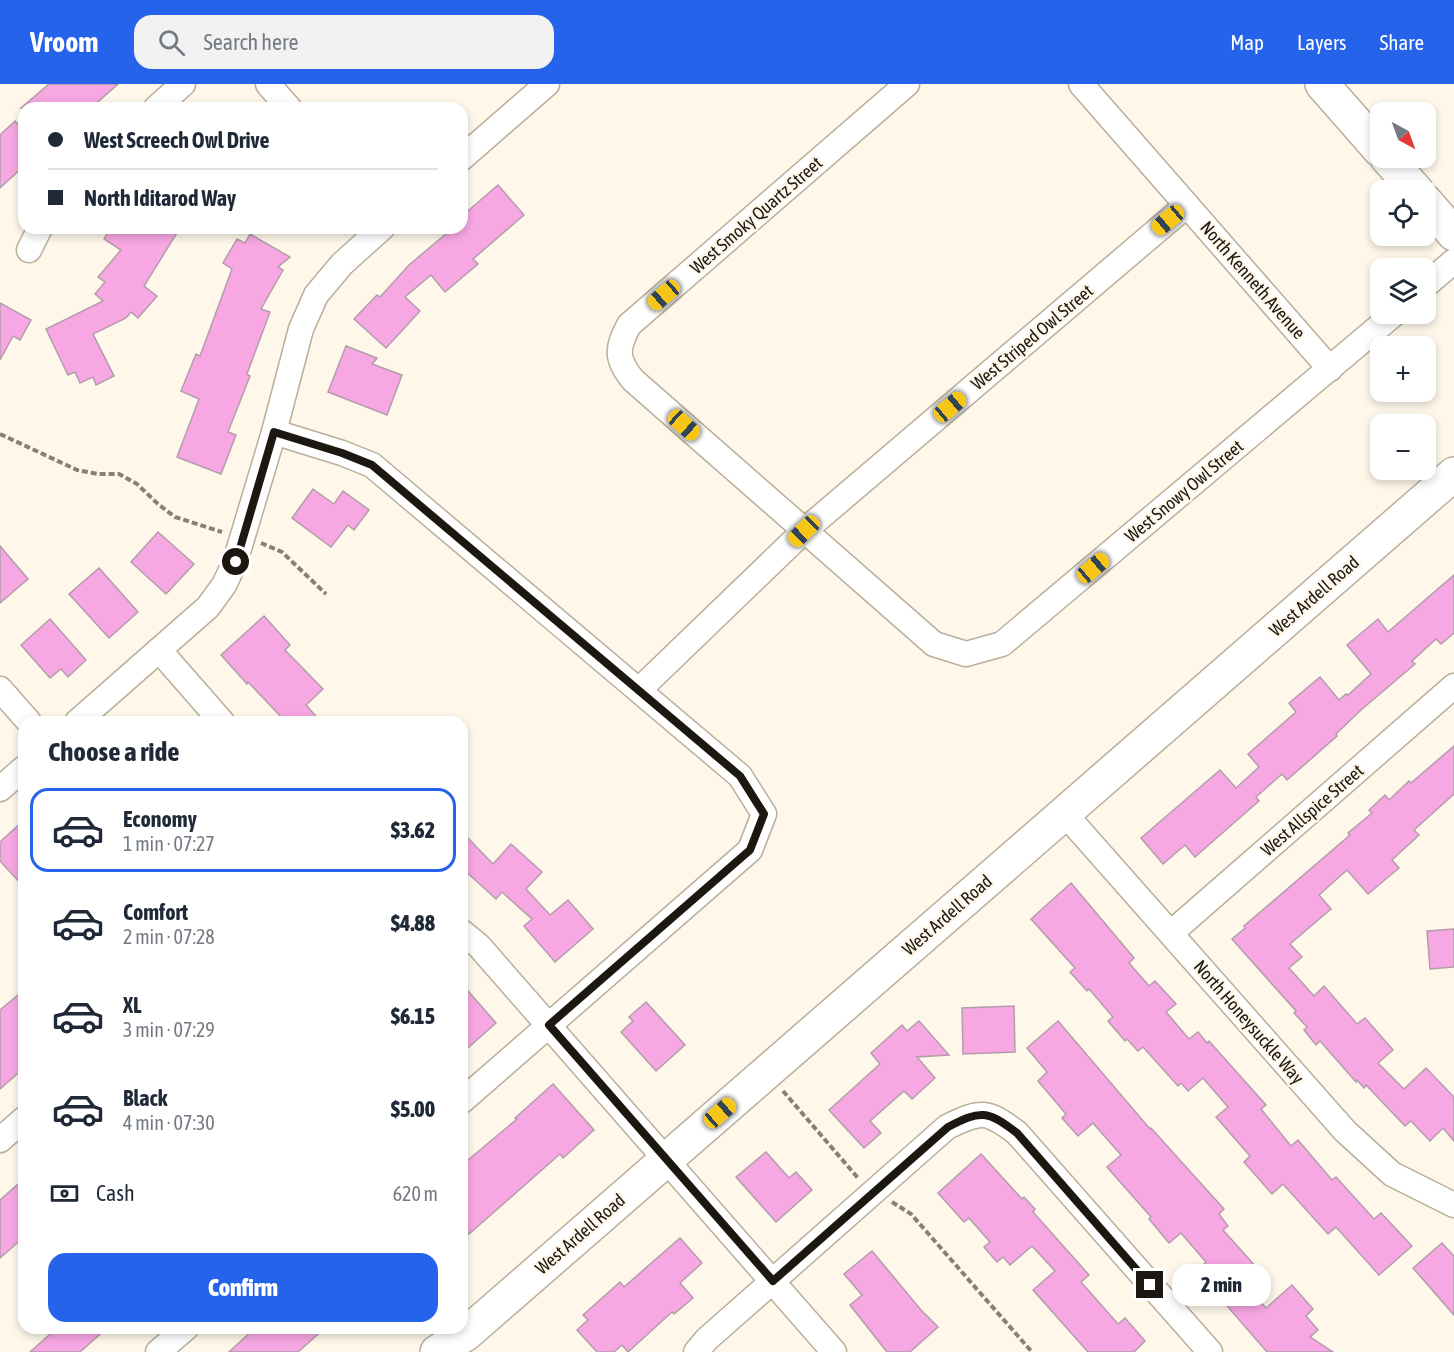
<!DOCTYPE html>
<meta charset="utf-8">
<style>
:root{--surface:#fff;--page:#f2f2f3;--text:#1f2937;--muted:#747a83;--line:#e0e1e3;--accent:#2563eb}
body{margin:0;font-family:"Asap Condensed",sans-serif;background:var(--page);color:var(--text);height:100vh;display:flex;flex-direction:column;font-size:22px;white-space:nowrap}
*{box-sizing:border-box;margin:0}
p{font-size:20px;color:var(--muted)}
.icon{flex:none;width:33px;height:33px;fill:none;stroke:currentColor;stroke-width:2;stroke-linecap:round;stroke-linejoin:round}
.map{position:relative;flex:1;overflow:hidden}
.sheet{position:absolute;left:18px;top:632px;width:450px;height:618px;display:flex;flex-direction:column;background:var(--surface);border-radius:18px;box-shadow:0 3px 9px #0003}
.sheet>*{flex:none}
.guide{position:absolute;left:18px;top:18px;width:450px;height:132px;border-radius:18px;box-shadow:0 3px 9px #0003;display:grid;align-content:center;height:132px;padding:0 30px;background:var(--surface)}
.needle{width:39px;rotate:139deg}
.tools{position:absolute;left:1370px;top:18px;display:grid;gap:12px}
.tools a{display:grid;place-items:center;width:66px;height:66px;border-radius:12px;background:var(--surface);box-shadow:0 3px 9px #0003;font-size:30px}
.end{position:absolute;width:27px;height:27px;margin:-14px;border:8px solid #1c1811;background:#fff;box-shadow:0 0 0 3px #fff}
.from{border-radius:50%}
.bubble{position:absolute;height:42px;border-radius:18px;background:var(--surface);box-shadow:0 3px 9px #0003;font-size:20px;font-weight:800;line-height:42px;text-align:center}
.car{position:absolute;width:18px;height:36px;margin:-18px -9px;border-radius:8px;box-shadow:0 0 4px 2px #0007;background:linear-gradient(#f5c518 24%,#345 0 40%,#f5c518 0 76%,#345 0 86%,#f5c518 0)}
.guide b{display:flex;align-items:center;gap:21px;height:57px;font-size:22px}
.guide b+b{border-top:2px solid var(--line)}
.guide i{width:15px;height:15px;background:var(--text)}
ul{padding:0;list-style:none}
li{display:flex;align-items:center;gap:18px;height:84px;margin:0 12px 9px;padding:0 18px;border:3px solid transparent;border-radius:18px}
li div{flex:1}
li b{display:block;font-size:22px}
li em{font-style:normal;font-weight:800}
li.active{border-color:var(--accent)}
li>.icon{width:54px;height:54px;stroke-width:1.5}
h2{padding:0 30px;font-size:27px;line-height:72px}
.pay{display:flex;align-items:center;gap:15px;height:66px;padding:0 30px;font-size:22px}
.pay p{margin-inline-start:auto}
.cta{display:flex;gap:12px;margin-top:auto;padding:12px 30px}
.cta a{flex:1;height:69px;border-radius:18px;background:var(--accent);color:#fff;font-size:24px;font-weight:800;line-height:69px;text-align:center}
header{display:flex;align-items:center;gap:36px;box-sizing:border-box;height:84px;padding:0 30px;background:var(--accent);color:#fff}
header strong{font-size:28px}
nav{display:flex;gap:33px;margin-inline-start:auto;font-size:21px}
.search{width:420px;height:54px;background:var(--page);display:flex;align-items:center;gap:15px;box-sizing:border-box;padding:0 21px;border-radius:18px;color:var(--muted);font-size:22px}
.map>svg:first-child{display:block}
.building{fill:#f7a7e2;stroke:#b29dac;stroke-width:1.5}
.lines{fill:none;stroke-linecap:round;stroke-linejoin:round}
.street-casing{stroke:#b9af9a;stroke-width:27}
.secondary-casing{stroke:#b9af9a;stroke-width:36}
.path{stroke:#868077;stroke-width:4;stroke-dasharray:6 3;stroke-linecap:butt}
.street{stroke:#fff;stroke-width:24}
.secondary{stroke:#fff;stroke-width:33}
.route{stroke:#1c1811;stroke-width:8}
.labels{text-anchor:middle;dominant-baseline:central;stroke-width:5;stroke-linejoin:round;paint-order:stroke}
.street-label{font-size:18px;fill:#1c1811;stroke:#fef7ea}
</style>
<header>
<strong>Vroom</strong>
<div class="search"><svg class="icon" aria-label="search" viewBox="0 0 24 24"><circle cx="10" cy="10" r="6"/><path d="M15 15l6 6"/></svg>Search here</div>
<nav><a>Map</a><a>Layers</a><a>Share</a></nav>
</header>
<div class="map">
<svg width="1454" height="1268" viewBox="0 0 1454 1268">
<rect width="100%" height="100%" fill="#fef7ea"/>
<g class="building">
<polygon points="49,0 118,0 91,24 21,24"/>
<polygon points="15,37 24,47 24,82 0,104 0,51"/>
<polygon points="498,101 524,131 473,175 478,180 445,208 431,191 405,213 420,227 386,264 354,235 377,211 380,213 409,181 453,144 462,144 462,132"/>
<polygon points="110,144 180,144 144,202 157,212 138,234 131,228 126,234 93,250 114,292 96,301 93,293 80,299 75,288 68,291 46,245 103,217 95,210 105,198 98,193 121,166 104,155"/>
<polygon points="250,150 290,173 278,183 283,186 261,225 270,228 247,290 250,292 228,348 236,351 221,390 177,373 199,315 181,307 196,270 200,272 232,185 223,179 237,155 245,159"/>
<polygon points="0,219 31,236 20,256 13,252 0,276"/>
<polygon points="346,262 377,274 372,280 402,291 387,331 328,308"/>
<polygon points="313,405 334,420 343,407 369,426 354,446 348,441 331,463 292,434"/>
<polygon points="158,448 194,480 166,510 131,478"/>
<polygon points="0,462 28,495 0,519"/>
<polygon points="99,484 138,528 109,554 69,510"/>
<polygon points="1454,491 1454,549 1441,560 1436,555 1412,577 1415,580 1361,626 1336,650 1337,652 1287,696 1282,690 1256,713 1259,717 1195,773 1185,761 1163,780 1141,754 1220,686 1236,704 1259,683 1248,670 1296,628 1289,619 1320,593 1339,616 1346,610 1348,611 1371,590 1347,561 1378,535 1388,548"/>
<polygon points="264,532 290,561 285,566 323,605 306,621 321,638 286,638 248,598 247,600 221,571"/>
<polygon points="50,535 86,576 68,593 61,585 50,594 21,561"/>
<polygon points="1454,662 1454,710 1414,746 1419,751 1392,776 1399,784 1368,810 1347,786 1319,811 1331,825 1290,860 1302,873 1289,884 1314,912 1324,902 1357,940 1365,934 1393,966 1378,979 1404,1005 1426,984 1454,1013 1454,1057 1443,1044 1430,1057 1411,1037 1405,1042 1366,1001 1364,1004 1357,996 1356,998 1320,957 1316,961 1304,946 1307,943 1294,929 1296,927 1232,855 1245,844 1244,842 1350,751 1348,749 1372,729 1369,726 1385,711 1389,716 1409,697 1411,699"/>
<polygon points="24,736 24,803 0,777 0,758"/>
<polygon points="462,748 493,780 511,760 542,788 526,805 550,831 568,816 593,845 555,878 524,842 532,835 502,808 496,815 462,784"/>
<polygon points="1071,799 1134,874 1129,879 1149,902 1155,897 1176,920 1166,928 1189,955 1198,948 1207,959 1209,957 1266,1021 1261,1025 1291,1062 1298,1056 1332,1096 1336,1093 1374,1135 1381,1129 1412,1162 1379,1191 1336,1143 1328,1150 1283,1100 1272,1110 1244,1078 1250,1072 1216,1033 1228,1023 1203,994 1188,1007 1181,999 1178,1002 1143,963 1138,967 1127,955 1125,957 1108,937 1113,933 1089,905 1087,907 1070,888 1075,884 1031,835"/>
<polygon points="1454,845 1454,883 1430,885 1427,847"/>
<polygon points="462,900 496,939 462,969"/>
<polygon points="24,906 24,984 0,1005 0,926"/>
<polygon points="646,918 685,961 656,987 621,948 633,937 629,933"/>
<polygon points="1014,922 1015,968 963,970 962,924"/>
<polygon points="919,937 949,971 917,973 935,994 912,1015 904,1007 870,1037 881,1049 864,1064 829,1026 880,980 871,969 902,941 907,947"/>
<polygon points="1058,937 1150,1045 1151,1044 1224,1125 1219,1130 1228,1142 1223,1146 1257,1184 1242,1197 1266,1224 1292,1201 1313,1225 1306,1232 1318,1246 1310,1253 1333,1268 1267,1268 1197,1187 1206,1178 1181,1149 1169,1159 1149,1135 1151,1133 1107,1083 1121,1071 1093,1039 1078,1052 1062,1034 1066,1030 1038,997 1047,988 1027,964"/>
<polygon points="553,1000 594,1046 563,1074 560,1070 469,1150 462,1142 462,1081 517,1035 515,1034"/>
<polygon points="766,1068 789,1094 796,1088 812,1106 776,1138 736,1093"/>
<polygon points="981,1070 1022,1115 1024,1113 1035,1125 1033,1128 1089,1191 1081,1198 1118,1240 1125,1234 1145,1257 1134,1268 1088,1268 1033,1206 1055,1187 1032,1162 1010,1181 1003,1173 997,1178 984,1163 990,1158 969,1134 964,1138 938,1109"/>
<polygon points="24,1095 24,1153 0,1174 0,1116"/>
<polygon points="680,1154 702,1179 680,1199 693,1214 674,1230 672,1228 628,1268 622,1261 614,1268 597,1268 577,1246 588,1236 583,1231 620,1198 624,1203"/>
<polygon points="1442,1159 1454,1172 1454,1231 1413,1184"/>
<polygon points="872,1167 921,1226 938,1243 910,1268 887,1268 850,1221 862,1211 844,1190"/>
<polygon points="57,1244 107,1244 80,1268 30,1268"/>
<polygon points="255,1244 325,1244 298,1268 229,1268"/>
</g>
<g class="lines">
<defs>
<g id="street">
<polyline points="268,0 289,24"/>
<path d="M907 0 629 241C617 264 615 274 633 296L934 560 966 570 1002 560 1394 230"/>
<polyline points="1081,0 1330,285"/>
<polyline points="156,24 183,0"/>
<polyline points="462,74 547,0"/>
<polyline points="29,166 40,144"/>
<polyline points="1425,202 1454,177"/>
<polyline points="274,348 342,369 372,381 740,692 764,730 750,766 462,1017"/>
<polyline points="159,566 222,638"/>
<polyline points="0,605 29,638"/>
<polyline points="639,606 804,447 1187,121"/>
<polyline points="77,638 208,523 224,501 235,478 274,348 301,245 316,211 342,180 382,144"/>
<polyline points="0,705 24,684"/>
<polyline points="1065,730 1345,1047 1392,1090 1454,1121"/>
<polyline points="462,848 479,862 834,1268"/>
<polyline points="1171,849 1454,602"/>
<polyline points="0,1056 24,1035"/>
<polyline points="158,1268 186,1244"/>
<path d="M696 1268 707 1255 947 1043C981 1026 987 1026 1017 1049L1210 1268"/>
</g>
<g id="secondary">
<polyline points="1322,0 1380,66"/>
<polyline points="1387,74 1416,106"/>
<polyline points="1425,117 1454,150"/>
<polyline points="437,1268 466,1250 1454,390"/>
</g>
</defs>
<use href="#street" class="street-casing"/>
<use href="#secondary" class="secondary-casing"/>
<g class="path">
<polyline points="0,350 77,386 98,390 119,390 137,400 158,420 175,433 222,448"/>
<polyline points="261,459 282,468 326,510"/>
<polyline points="783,1007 858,1094"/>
<polyline points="892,1118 911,1130 1032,1268"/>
</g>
<use href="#street" class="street"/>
<use href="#secondary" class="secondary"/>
</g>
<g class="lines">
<path class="route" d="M236 478 274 348 342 369 372 381 740 692 764 730 750 766 549 941 773 1197 948 1043C981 1026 987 1026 1017 1049L1150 1201"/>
</g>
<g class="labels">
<g class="street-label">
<text transform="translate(756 131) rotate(-41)">West Smoky Quartz Street</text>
<text transform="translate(1253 196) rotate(49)">North Kenneth Avenue</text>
<text transform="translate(1032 253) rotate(-40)">West Striped Owl Street</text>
<text transform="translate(1184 407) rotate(-40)">West Snowy Owl Street</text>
<text transform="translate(1314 512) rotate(-41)">West Ardell Road</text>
<text transform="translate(1312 726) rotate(-41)">West Allspice Street</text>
<text transform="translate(947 831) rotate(-41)">West Ardell Road</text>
<text transform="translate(1249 938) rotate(49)">North Honeysuckle Way</text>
<text transform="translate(580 1150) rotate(-41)">West Ardell Road</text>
</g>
</g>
</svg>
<div class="tools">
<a><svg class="needle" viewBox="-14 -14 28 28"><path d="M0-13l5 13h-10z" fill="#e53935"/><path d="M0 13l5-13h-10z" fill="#747a83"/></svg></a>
<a><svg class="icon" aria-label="locate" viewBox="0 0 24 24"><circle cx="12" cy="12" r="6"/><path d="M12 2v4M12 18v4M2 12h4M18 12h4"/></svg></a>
<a><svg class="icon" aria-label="layers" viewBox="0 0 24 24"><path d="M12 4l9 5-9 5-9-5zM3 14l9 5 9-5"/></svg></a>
<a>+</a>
<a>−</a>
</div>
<i class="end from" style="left:236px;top:478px"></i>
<i class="end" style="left:1150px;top:1201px"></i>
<div class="bubble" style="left:1172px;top:1180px;width:99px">2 min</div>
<i class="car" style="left:1168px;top:136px;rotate:230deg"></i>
<i class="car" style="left:664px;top:211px;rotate:229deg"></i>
<i class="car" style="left:950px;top:323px;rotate:50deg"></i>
<i class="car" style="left:684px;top:341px;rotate:132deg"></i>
<i class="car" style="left:804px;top:447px;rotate:226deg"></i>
<i class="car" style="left:1093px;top:484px;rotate:50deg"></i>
<i class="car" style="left:720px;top:1029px;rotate:49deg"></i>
<div class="guide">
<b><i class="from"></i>West Screech Owl Drive</b>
<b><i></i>North Iditarod Way</b>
</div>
<section class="sheet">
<h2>Choose a ride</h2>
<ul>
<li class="active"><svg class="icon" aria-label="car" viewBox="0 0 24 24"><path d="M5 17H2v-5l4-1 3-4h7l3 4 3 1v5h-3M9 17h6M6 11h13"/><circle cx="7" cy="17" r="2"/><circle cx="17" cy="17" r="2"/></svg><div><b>Economy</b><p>1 min · 07:27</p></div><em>$3.62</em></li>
<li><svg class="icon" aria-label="car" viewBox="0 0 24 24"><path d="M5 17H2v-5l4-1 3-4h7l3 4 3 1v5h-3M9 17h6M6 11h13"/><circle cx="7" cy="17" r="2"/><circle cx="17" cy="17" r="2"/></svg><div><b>Comfort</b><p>2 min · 07:28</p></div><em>$4.88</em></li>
<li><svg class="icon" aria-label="car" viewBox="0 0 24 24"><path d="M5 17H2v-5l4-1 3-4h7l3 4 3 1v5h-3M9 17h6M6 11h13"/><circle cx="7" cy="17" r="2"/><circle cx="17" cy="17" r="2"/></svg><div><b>XL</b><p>3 min · 07:29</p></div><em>$6.15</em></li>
<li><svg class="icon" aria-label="car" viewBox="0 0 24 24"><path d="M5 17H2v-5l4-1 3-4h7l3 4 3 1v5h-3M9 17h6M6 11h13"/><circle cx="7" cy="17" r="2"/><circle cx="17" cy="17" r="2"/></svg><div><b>Black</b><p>4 min · 07:30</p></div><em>$5.00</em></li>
</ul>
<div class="pay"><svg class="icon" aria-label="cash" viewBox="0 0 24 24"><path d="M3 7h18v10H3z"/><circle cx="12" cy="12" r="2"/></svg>Cash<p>620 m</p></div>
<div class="cta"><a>Confirm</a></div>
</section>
</div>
